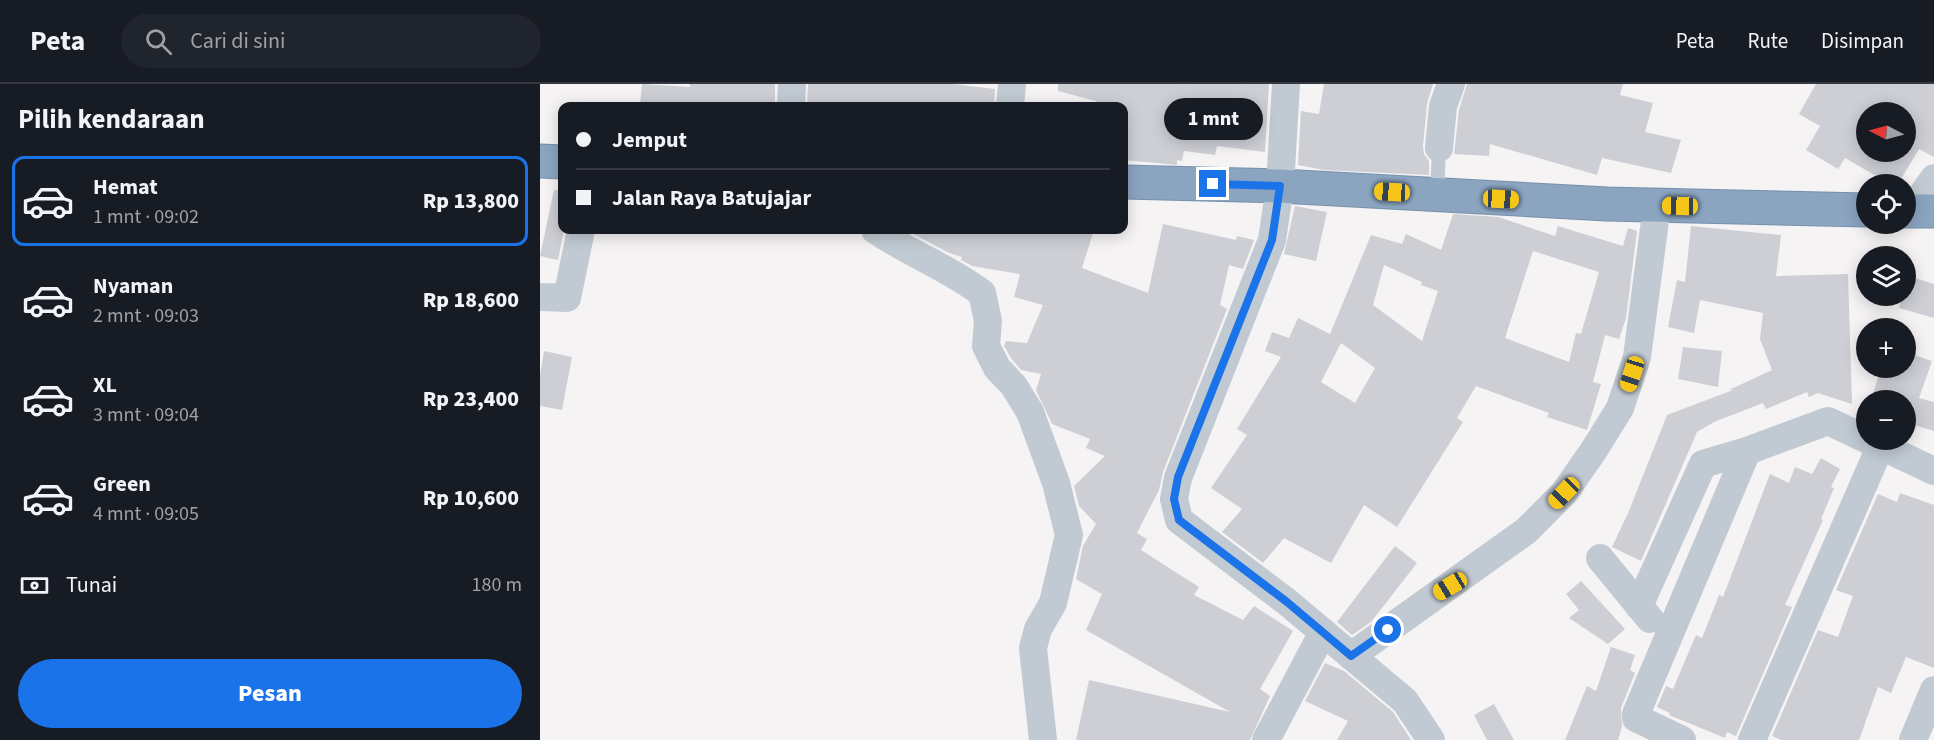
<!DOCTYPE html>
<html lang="id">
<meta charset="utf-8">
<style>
:root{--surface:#171b24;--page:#20242c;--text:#f1f3f6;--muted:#9ea1a6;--line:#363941;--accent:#1a73e8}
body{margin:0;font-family:"Source Sans 3",sans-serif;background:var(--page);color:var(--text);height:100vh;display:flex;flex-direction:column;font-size:22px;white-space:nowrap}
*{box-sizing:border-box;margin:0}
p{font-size:20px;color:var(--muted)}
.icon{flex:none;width:33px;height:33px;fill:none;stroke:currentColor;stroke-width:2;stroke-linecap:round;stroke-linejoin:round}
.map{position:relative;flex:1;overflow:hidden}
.sheet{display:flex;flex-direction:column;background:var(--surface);width:540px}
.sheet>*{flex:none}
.guide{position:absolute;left:18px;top:18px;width:570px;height:132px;border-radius:12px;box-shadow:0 3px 15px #0003;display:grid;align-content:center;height:132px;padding:0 18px;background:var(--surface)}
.needle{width:39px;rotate:276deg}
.fabs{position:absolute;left:1316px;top:18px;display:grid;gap:12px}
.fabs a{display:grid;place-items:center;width:60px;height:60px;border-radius:50%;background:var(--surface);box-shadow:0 3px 15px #0003;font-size:30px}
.end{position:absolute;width:27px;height:27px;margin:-14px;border:8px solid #1a73e8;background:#fff;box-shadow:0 0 0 3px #fff}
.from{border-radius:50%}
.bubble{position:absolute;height:42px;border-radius:21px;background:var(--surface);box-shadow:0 3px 15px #0003;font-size:20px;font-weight:800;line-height:42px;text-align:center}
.car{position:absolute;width:18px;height:36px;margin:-18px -9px;border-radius:8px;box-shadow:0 0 4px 2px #0007;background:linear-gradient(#f5c518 24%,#345 0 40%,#f5c518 0 76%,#345 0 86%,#f5c518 0)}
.guide b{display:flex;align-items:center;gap:21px;height:57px;font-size:22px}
.guide b+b{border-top:2px solid var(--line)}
.guide i{width:15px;height:15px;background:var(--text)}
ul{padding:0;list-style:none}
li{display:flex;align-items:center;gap:18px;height:90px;margin:0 12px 9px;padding:0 6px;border:3px solid transparent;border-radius:12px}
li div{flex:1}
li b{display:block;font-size:22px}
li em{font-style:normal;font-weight:800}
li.current{border-color:var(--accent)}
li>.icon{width:54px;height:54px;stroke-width:1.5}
h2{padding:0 18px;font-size:27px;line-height:72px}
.pay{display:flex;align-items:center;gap:15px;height:66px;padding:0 18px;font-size:22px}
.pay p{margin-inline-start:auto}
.primary-button{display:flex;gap:12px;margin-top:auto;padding:12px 18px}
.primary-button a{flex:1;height:69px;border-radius:36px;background:var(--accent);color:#fff;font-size:24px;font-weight:800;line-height:69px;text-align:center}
header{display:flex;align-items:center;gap:36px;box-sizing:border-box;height:84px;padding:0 30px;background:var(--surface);border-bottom:2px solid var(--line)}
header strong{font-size:28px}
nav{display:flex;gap:33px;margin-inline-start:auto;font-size:21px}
.search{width:420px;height:54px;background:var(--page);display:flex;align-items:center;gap:15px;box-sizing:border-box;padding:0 21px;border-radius:33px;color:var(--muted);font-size:22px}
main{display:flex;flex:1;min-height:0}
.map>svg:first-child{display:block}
.building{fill:#cdcfd5;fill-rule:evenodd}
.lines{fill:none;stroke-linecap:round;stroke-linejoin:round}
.highway-casing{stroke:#7690ad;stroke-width:35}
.lane{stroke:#c1cad2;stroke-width:14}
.street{stroke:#c1cad2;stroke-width:28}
.highway{stroke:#8ba5c1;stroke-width:33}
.route{stroke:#1a73e8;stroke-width:8}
</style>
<header>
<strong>Peta</strong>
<div class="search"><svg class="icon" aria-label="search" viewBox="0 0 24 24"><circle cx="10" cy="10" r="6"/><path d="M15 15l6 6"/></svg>Cari di sini</div>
<nav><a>Peta</a><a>Rute</a><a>Disimpan</a></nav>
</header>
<main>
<section class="sheet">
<h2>Pilih kendaraan</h2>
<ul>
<li class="current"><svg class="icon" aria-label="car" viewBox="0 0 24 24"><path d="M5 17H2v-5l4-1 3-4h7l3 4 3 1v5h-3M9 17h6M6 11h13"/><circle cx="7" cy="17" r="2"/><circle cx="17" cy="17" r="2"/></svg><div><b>Hemat</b><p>1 mnt · 09:02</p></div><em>Rp 13,800</em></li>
<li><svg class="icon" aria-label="car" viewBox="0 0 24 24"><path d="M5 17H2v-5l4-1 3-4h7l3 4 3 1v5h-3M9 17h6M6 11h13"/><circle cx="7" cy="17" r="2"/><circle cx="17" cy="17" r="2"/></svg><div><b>Nyaman</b><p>2 mnt · 09:03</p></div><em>Rp 18,600</em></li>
<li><svg class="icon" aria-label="car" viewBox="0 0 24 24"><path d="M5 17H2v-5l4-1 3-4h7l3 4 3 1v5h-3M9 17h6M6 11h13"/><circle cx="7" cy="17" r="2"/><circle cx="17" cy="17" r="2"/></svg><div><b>XL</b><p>3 mnt · 09:04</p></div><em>Rp 23,400</em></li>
<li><svg class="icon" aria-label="car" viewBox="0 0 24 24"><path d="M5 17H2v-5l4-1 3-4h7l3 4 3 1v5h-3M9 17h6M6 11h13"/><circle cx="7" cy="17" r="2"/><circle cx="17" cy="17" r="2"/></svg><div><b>Green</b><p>4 mnt · 09:05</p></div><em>Rp 10,600</em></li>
</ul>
<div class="pay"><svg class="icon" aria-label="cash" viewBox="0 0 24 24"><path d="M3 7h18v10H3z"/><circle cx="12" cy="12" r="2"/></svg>Tunai<p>180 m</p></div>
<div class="primary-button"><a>Pesan</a></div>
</section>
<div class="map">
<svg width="1394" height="656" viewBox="0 0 1394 656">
<rect width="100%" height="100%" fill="#f5f3f3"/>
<g class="building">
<polygon points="102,0 150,3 150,0 235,0 235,22 100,20"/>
<polygon points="268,0 413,0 455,5 454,22 267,22"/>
<polygon points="518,0 729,0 725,68 677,62 675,71 644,67 642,77 637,76 637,81 584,76 584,22 555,22 556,17 518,7"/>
<polygon points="784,0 893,0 887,20 883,62 884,70 889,77 889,91 784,86 758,81 761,27 779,30"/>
<polygon points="927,0 1083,0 1080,11 1113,19 1105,48 1141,56 1131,89 1062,74 1057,91 950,60 949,72 914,70 919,26"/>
<path d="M1276 0H1394V73L1379 65 1358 100H1350L1305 74 1298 85 1266 66 1280 42 1259 30ZM1326 28H1365V68H1326Z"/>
<polygon points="14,106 22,107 24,146 18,176 0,172"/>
<polygon points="755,122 787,128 776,177 744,170"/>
<path d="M913 130 958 133 1015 152 1018 142 1083 162 1088 144 1097 147 1086 234 1079 255 1065 251 1053 298 1061 300 1047 346 1007 333 1009 329 936 302 917 334 923 338 857 443 824 421 791 479 744 454 723 479 682 448 702 425 671 404 707 351 697 345 741 273 725 267 732 248 749 254 758 234 790 250 831 151 862 160 866 150 901 166ZM993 167 1059 188 1041 250 1036 249 1029 278 965 254ZM844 181 882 198 881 201 898 207 882 257 833 221ZM801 259 835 284 815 319 781 298Z"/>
<polygon points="623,140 696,156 697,152 714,156 703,185 689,181 680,221 687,225 623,388 619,406 597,449 607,455 601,466 659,503 654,511 703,536 714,522 753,547 720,605 730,612 710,656 536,656 549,596 690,628 546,546 562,510 536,495 543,462 556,440 539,422 534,402 565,372 546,364 550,355 512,340 496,306 501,290 481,286 471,274 464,262 466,257 487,259 503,221 474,213 480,190 432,182 421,176 422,173 409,169 366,146 554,146 542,184 608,209"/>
<polygon points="1151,142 1241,151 1236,192 1308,190 1312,320 1278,309 1269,313 1267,308 1226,325 1223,319 1174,338 1157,348 1101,477 1072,463 1089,427 1127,331 1193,306 1189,306 1232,286 1220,255 1223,229 1160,216 1154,249 1128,243 1137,196 1145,198"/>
<polygon points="1368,192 1394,200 1394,234 1359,224 1362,212 1365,212"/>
<polygon points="1143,263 1182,267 1178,303 1138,295"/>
<polygon points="4,267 32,273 22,326 0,322 0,291"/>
<polygon points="1365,268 1392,277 1379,314 1394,318 1394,347 1365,338 1365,316 1331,316 1341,284 1365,284"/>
<polygon points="1281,374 1300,385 1291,403 1294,404 1281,435 1283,436 1245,521 1252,523 1196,652 1187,648 1185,654 1129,631 1130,629 1117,623 1126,602 1133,605 1156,551 1162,554 1179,511 1183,513 1230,390 1249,399 1255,383 1272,390"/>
<polygon points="1360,409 1394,421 1394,584 1366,573 1351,609 1338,603 1319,656 1241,656 1232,652 1278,546 1298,553 1313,512 1296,506 1338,410 1357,418"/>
<polygon points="855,462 877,479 831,538 812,551 797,538"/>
<polygon points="1041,497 1085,545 1068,560 1029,534 1039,526 1026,510"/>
<polygon points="1071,563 1095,571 1090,586 1095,589 1081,624 1082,643 1078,656 1025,656 1047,602 1056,607"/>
<polygon points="785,579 804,587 853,628 871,656 797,656 808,637 765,617"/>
<polygon points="954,620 974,656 947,656 934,631"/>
</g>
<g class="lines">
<defs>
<g id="highway">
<polyline points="0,77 22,78"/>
<polyline points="584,98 740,102 1067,120 1326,126"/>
<polyline points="1365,127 1394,127"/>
</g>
</defs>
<use href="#highway" class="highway-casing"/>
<polyline class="lane" points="897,111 899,64"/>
<g class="street">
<polyline points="746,0 740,102 732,156 638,394 634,415 639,436 747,518 865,617 891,656"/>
<polyline points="251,22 252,0"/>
<polyline points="470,22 472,0"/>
<polyline points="899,64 903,22 911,0"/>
<polyline points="1371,127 1394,94"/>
<path d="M335 146C369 169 409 184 442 209L448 237 446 262 457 284 474 302 490 328 516 399 529 451 513 519 498 545 493 564 503 656"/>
<polyline points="2,213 27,214 41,146"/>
<polyline points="1060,474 1110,535"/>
<polyline points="1099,522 1163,380 1207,367 1288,337 1394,387"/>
<polyline points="811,572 986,447 1024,409 1054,366 1080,324 1097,273 1117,122"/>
<polyline points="726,656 783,548"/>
<polyline points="1142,656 1096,634 1096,630 1207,367"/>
<polyline points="1212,656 1340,363"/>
<polyline points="1373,656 1394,606"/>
</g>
<use href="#highway" class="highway"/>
</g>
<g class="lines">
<polyline class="route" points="673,100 740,102 732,156 638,393 634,415 639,436 747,518 811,572 848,546"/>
</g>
</svg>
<div class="fabs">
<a><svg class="needle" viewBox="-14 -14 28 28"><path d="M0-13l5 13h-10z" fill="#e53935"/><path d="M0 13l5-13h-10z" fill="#9ea1a6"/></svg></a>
<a><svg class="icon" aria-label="locate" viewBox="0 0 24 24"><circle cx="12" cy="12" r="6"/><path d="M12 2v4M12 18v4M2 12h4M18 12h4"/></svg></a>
<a><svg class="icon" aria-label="layers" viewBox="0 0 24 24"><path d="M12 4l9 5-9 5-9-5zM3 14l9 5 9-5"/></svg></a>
<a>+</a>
<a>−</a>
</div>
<i class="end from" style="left:848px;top:546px"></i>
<i class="end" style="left:673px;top:100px"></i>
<div class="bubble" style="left:624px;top:14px;width:99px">1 mnt</div>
<i class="car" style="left:852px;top:108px;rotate:273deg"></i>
<i class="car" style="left:961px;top:115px;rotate:93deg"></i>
<i class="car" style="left:1140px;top:122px;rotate:271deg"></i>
<i class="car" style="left:1092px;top:290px;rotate:198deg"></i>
<i class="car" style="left:1024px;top:409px;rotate:224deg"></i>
<i class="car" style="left:910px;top:502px;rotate:239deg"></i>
<div class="guide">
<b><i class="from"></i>Jemput</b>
<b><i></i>Jalan Raya Batujajar</b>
</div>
</div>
</main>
